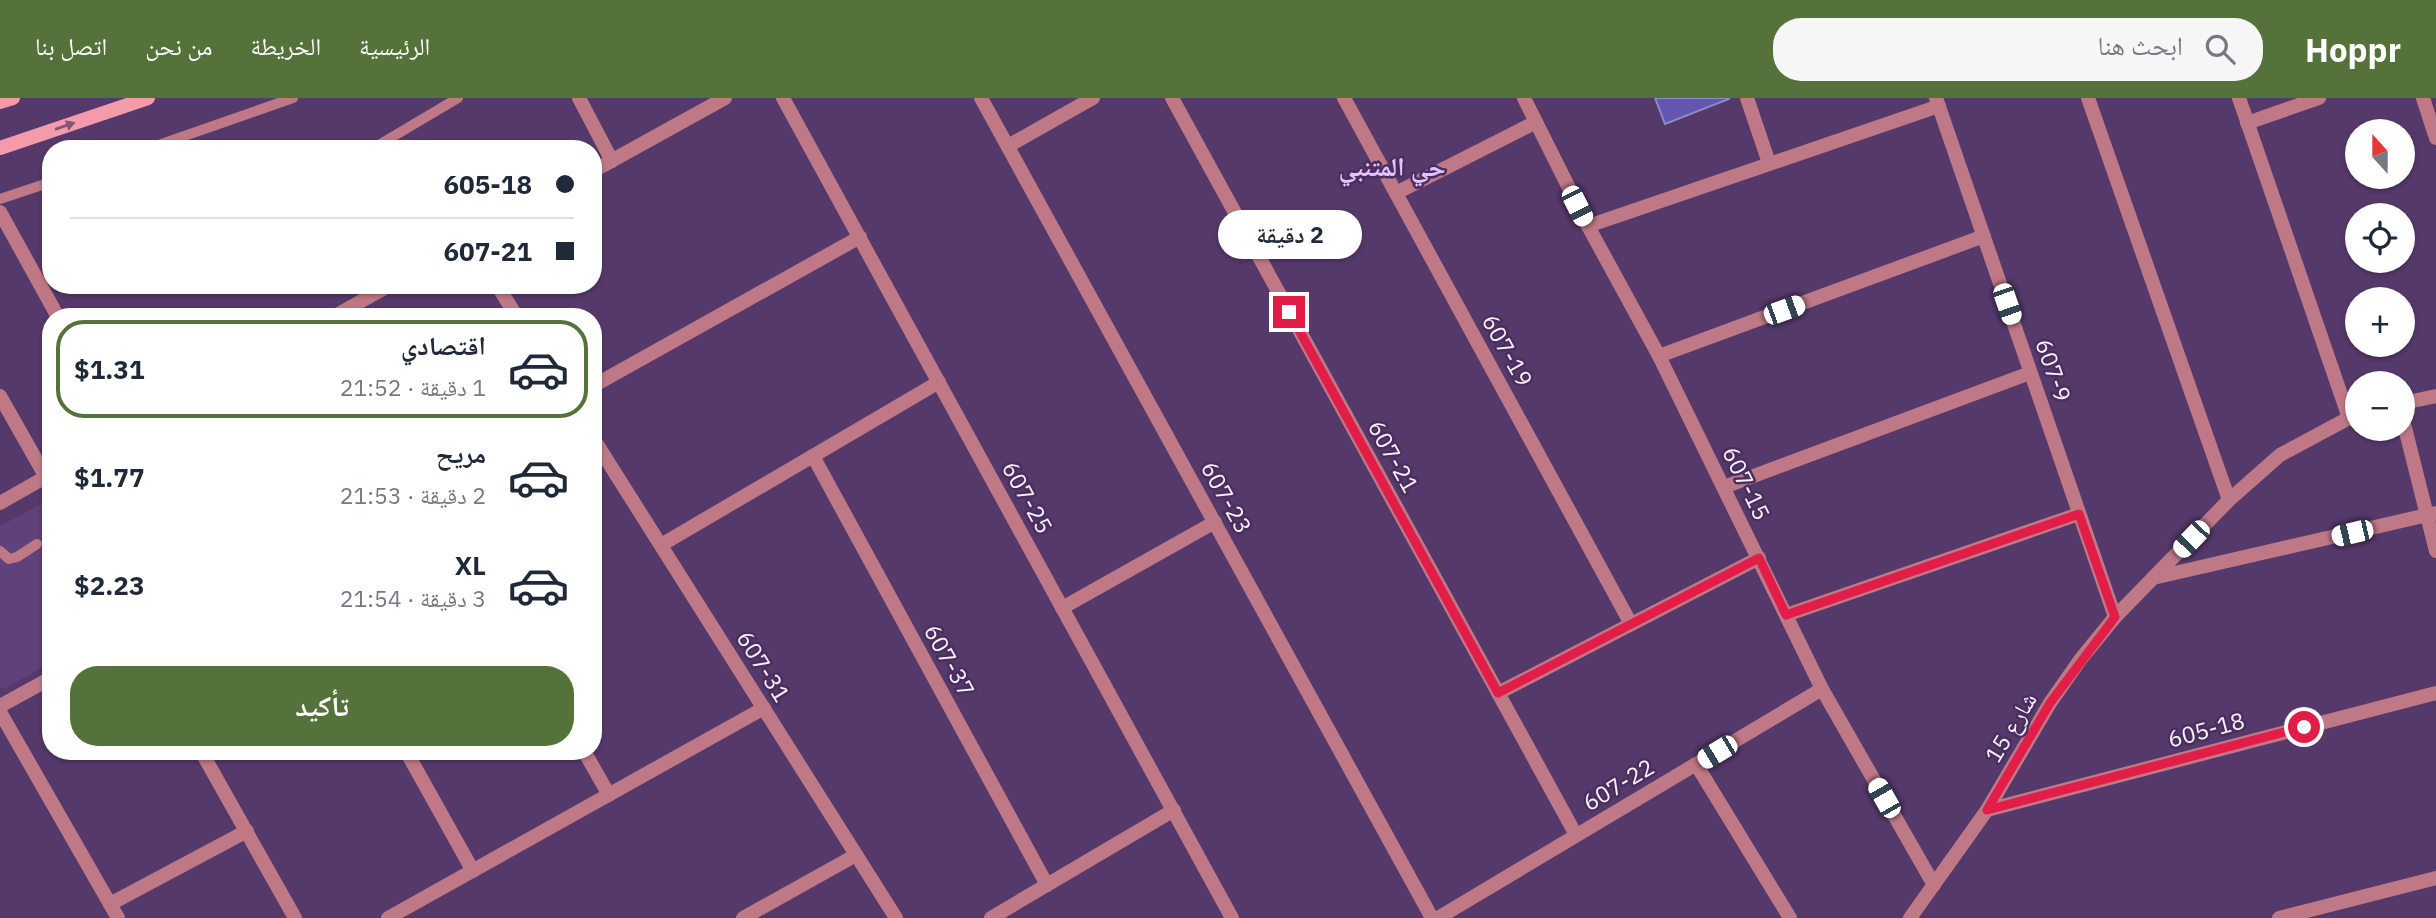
<!DOCTYPE html>
<html lang="ar">
<meta charset="utf-8">
<style>
:root{--surface:#fff;--page:#f6f6f7;--text:#1f2937;--muted:#747a83;--line:#e0e1e3;--accent:#547239}
body{margin:0;font-family:"IBM Plex Sans","Noto Naskh Arabic",sans-serif;background:var(--page);color:var(--text);direction:rtl;height:100vh;display:flex;flex-direction:column;font-size:26px;white-space:nowrap}
*{box-sizing:border-box;margin:0}
p{font-size:23px;color:var(--muted)}
.icon{flex:none;width:38px;height:38px;fill:none;stroke:currentColor;stroke-width:2;stroke-linecap:round;stroke-linejoin:round}
.map{position:relative;flex:1;overflow:hidden;direction:ltr}
.drawer{position:absolute;left:42px;top:210px;width:560px;height:452px;display:flex;flex-direction:column;background:var(--surface);border-radius:28px;box-shadow:0 2px 5px #0004;direction:rtl}
.drawer>*{flex:none}
.top-card{position:absolute;left:42px;top:42px;width:560px;height:154px;border-radius:28px;box-shadow:0 2px 5px #0004;direction:rtl;display:grid;align-content:center;height:154px;padding:0 28px;background:var(--surface)}
.needle{width:46px;rotate:339deg}
.controls{position:absolute;left:2345px;top:21px;display:grid;gap:14px}
.controls a{display:grid;place-items:center;width:70px;height:70px;border-radius:50%;background:var(--surface);box-shadow:0 2px 5px #0004;font-size:35px}
.end{position:absolute;width:32px;height:32px;margin:-16px;border:9px solid #e11d48;background:#fff;box-shadow:0 0 0 4px #fff}
.from{border-radius:50%}
.bubble{position:absolute;height:49px;border-radius:24px;background:var(--surface);box-shadow:0 2px 5px #0004;font-size:23px;font-weight:700;line-height:49px;text-align:center;direction:rtl}
.car{position:absolute;width:21px;height:42px;margin:-21px -10px;border-radius:9px;box-shadow:0 0 5px 2px #0007;background:linear-gradient(#fff 24%,#345 0 40%,#fff 0 76%,#345 0 86%,#fff 0)}
.top-card b{display:flex;align-items:center;gap:24px;height:66px;font-size:26px}
.top-card b+b{border-top:2px solid var(--line)}
.top-card i{width:18px;height:18px;background:var(--text)}
ul{padding:12px 0 0;list-style:none}
li{display:flex;align-items:center;gap:21px;height:98px;margin:0 14px 10px;padding:0 14px;border:4px solid transparent;border-radius:28px}
li div{flex:1}
li b{display:block;font-size:26px}
li em{font-style:normal;font-weight:700}
li.on{border-color:var(--accent)}
li>.icon{width:63px;height:63px;stroke-width:1.5}
.cta{display:flex;gap:14px;margin-top:auto;padding:14px 28px}
.cta a{flex:1;height:80px;border-radius:28px;background:var(--accent);color:#fff;font-size:28px;font-weight:700;line-height:80px;text-align:center}
header{display:flex;align-items:center;gap:42px;box-sizing:border-box;height:98px;padding:0 35px;background:var(--accent);color:#fff}
header strong{font-size:33px}
nav{display:flex;gap:38px;margin-inline-start:auto;font-size:24px}
.search{width:490px;height:63px;background:var(--page);display:flex;align-items:center;gap:18px;box-sizing:border-box;padding:0 24px;border-radius:28px;color:var(--muted);font-size:26px}
.map>svg:first-child{display:block}
.built{fill:#60417a}
.building{fill:#6455ae;stroke:#8f8ac5;stroke-width:2}
.lines{fill:none;stroke-linecap:round;stroke-linejoin:round}
.service{stroke:#bf7986;stroke-width:10}
.minor{stroke:#bf7986;stroke-width:14}
.tertiary{stroke:#bf7986;stroke-width:14}
.secondary{stroke:#f49bab;stroke-width:14}
.oneway{fill:#86547a}
.route{stroke:#e11d48;stroke-width:9}
.labels{text-anchor:middle;dominant-baseline:central;stroke-width:5;stroke-linejoin:round;paint-order:stroke}
.street-label{font-size:23px;fill:#f8f2fe;stroke:#4a2e60}
.quarter-label{font-size:26px;font-weight:bold;fill:#e2c3ff;stroke:#4a2e60}
</style>
<header>
<strong>Hoppr</strong>
<div class="search"><svg class="icon" aria-label="search" viewBox="0 0 24 24"><circle cx="10" cy="10" r="6"/><path d="M15 15l6 6"/></svg>ابحث هنا</div>
<nav><a>الرئيسية</a><a>الخريطة</a><a>من نحن</a><a>اتصل بنا</a></nav>
</header>
<div class="map">
<svg width="2436" height="820" viewBox="0 0 2436 820">
<rect width="100%" height="100%" fill="#55396b"/>
<polygon class="built" points="47,403 51,407 51,564 5,591 0,589 0,428"/>
<polygon class="building" points="1655,0 1728,0 1729,1 1665,26"/>
<g class="lines">
<g class="service">
<polyline points="147,51 293,0"/>
<polyline points="372,51 458,0"/>
<polyline points="0,101 51,84"/>
<polyline points="0,453 9,461 17,459 37,446"/>
</g>
<g class="minor">
<polyline points="579,0 612,63"/>
<polyline points="783,0 1232,820"/>
<polyline points="981,0 1432,820"/>
<polyline points="1172,0 1576,737"/>
<polyline points="1344,0 1631,526"/>
<polyline points="1524,0 1588,128 1659,258 1822,591 1934,787"/>
<polyline points="1747,0 1769,65"/>
<polyline points="1936,0 2115,519"/>
<polyline points="2088,0 2229,402"/>
<polyline points="2239,0 2349,320"/>
<polyline points="2423,0 2436,40"/>
<polyline points="2247,25 2319,0"/>
<polyline points="1008,48 1093,0"/>
<polyline points="593,73 725,0"/>
<polyline points="1396,95 1536,24"/>
<polyline points="0,114 58,219"/>
<polyline points="1588,128 1939,8"/>
<polyline points="497,187 517,219"/>
<polyline points="333,219 390,187"/>
<polyline points="1659,258 1984,138"/>
<polyline points="593,288 860,139"/>
<polyline points="0,298 51,388"/>
<polyline points="2403,322 2436,453"/>
<polyline points="593,340 896,820"/>
<polyline points="813,358 1047,787"/>
<polyline points="1724,389 2030,275"/>
<polyline points="0,405 51,376"/>
<polyline points="661,447 939,284"/>
<polyline points="2153,480 2436,415"/>
<polyline points="1062,510 1215,424"/>
<polyline points="1786,517 2079,416"/>
<polyline points="1498,595 1759,460"/>
<polyline points="0,608 51,580"/>
<polyline points="0,614 118,820"/>
<polyline points="201,653 295,820"/>
<polyline points="406,653 473,773"/>
<polyline points="584,653 609,697"/>
<polyline points="1696,666 1790,820"/>
<polyline points="1987,712 2436,595"/>
<polyline points="110,806 247,733"/>
<polyline points="388,820 764,610"/>
<polyline points="743,820 856,757"/>
<polyline points="991,820 1174,712"/>
<polyline points="1438,820 1822,591"/>
<polyline points="2279,820 2436,780"/>
</g>
<g class="tertiary">
<polyline points="2403,305 2436,298"/>
<polyline points="1910,820 1987,712 2050,605 2080,562 2115,519 2229,402 2280,357 2349,320 2357,317"/>
</g>
<g class="secondary">
<polyline points="0,4 13,0"/>
<polyline points="0,50 148,0"/>
</g>
</g>
<defs><path id="oneway-solid" d="M-6-.8H1V-3.2L6.5 0L1 3.2V.8H-6Z" transform="scale(1.75)"/></defs>
<use class="oneway" href="#oneway-solid" transform="translate(65 28) rotate(-19)"/>
<g class="lines">
<polyline class="route" points="1289,214 1498,595 1759,460 1786,517 2079,416 2115,519 2050,605 1987,712 2304,629"/>
</g>
<g class="labels">
<g class="street-label">
<text transform="translate(1508 252) rotate(61)">607-19</text>
<text transform="translate(2054 272) rotate(71)">607-9</text>
<text transform="translate(1394 358) rotate(61)">607-21</text>
<text transform="translate(1747 385) rotate(64)">607-15</text>
<text transform="translate(1028 399) rotate(61)">607-25</text>
<text transform="translate(1227 399) rotate(61)">607-23</text>
<text transform="translate(950 562) rotate(61)">607-37</text>
<text transform="translate(764 568) rotate(58)">607-31</text>
<text transform="translate(2010 629) rotate(-59)">شارع 15</text>
<text transform="translate(2206 631) rotate(-15)">605-18</text>
<text transform="translate(1618 686) rotate(-31)">607-22</text>
</g>
<g class="quarter-label">
<text x="1392" y="68">حي المتنبي</text>
</g>
</g>
</svg>
<div class="controls">
<a><svg class="needle" viewBox="-14 -14 28 28"><path d="M0-13l5 13h-10z" fill="#e53935"/><path d="M0 13l5-13h-10z" fill="#747a83"/></svg></a>
<a><svg class="icon" aria-label="locate" viewBox="0 0 24 24"><circle cx="12" cy="12" r="6"/><path d="M12 2v4M12 18v4M2 12h4M18 12h4"/></svg></a>
<a>+</a>
<a>−</a>
</div>
<i class="end from" style="left:2304px;top:629px"></i>
<i class="end" style="left:1289px;top:214px"></i>
<div class="bubble" style="left:1218px;top:112px;width:144px">2 دقيقة</div>
<i class="car" style="left:1577px;top:108px;rotate:153deg"></i>
<i class="car" style="left:2007px;top:206px;rotate:161deg"></i>
<i class="car" style="left:1784px;top:212px;rotate:70deg"></i>
<i class="car" style="left:2352px;top:435px;rotate:257deg"></i>
<i class="car" style="left:2191px;top:441px;rotate:224deg"></i>
<i class="car" style="left:1717px;top:654px;rotate:239deg"></i>
<i class="car" style="left:1884px;top:700px;rotate:330deg"></i>
<div class="top-card">
<b><i class="from"></i>605-18</b>
<b><i></i>607-21</b>
</div>
<section class="drawer">
<ul>
<li class="on"><svg class="icon" aria-label="car" viewBox="0 0 24 24"><path d="M5 17H2v-5l4-1 3-4h7l3 4 3 1v5h-3M9 17h6M6 11h13"/><circle cx="7" cy="17" r="2"/><circle cx="17" cy="17" r="2"/></svg><div><b>اقتصادي</b><p>1 دقيقة · 21:52</p></div><em>$1.31</em></li>
<li><svg class="icon" aria-label="car" viewBox="0 0 24 24"><path d="M5 17H2v-5l4-1 3-4h7l3 4 3 1v5h-3M9 17h6M6 11h13"/><circle cx="7" cy="17" r="2"/><circle cx="17" cy="17" r="2"/></svg><div><b>مريح</b><p>2 دقيقة · 21:53</p></div><em>$1.77</em></li>
<li><svg class="icon" aria-label="car" viewBox="0 0 24 24"><path d="M5 17H2v-5l4-1 3-4h7l3 4 3 1v5h-3M9 17h6M6 11h13"/><circle cx="7" cy="17" r="2"/><circle cx="17" cy="17" r="2"/></svg><div><b>XL</b><p>3 دقيقة · 21:54</p></div><em>$2.23</em></li>
</ul>
<div class="cta"><a>تأكيد</a></div>
</section>
</div>
